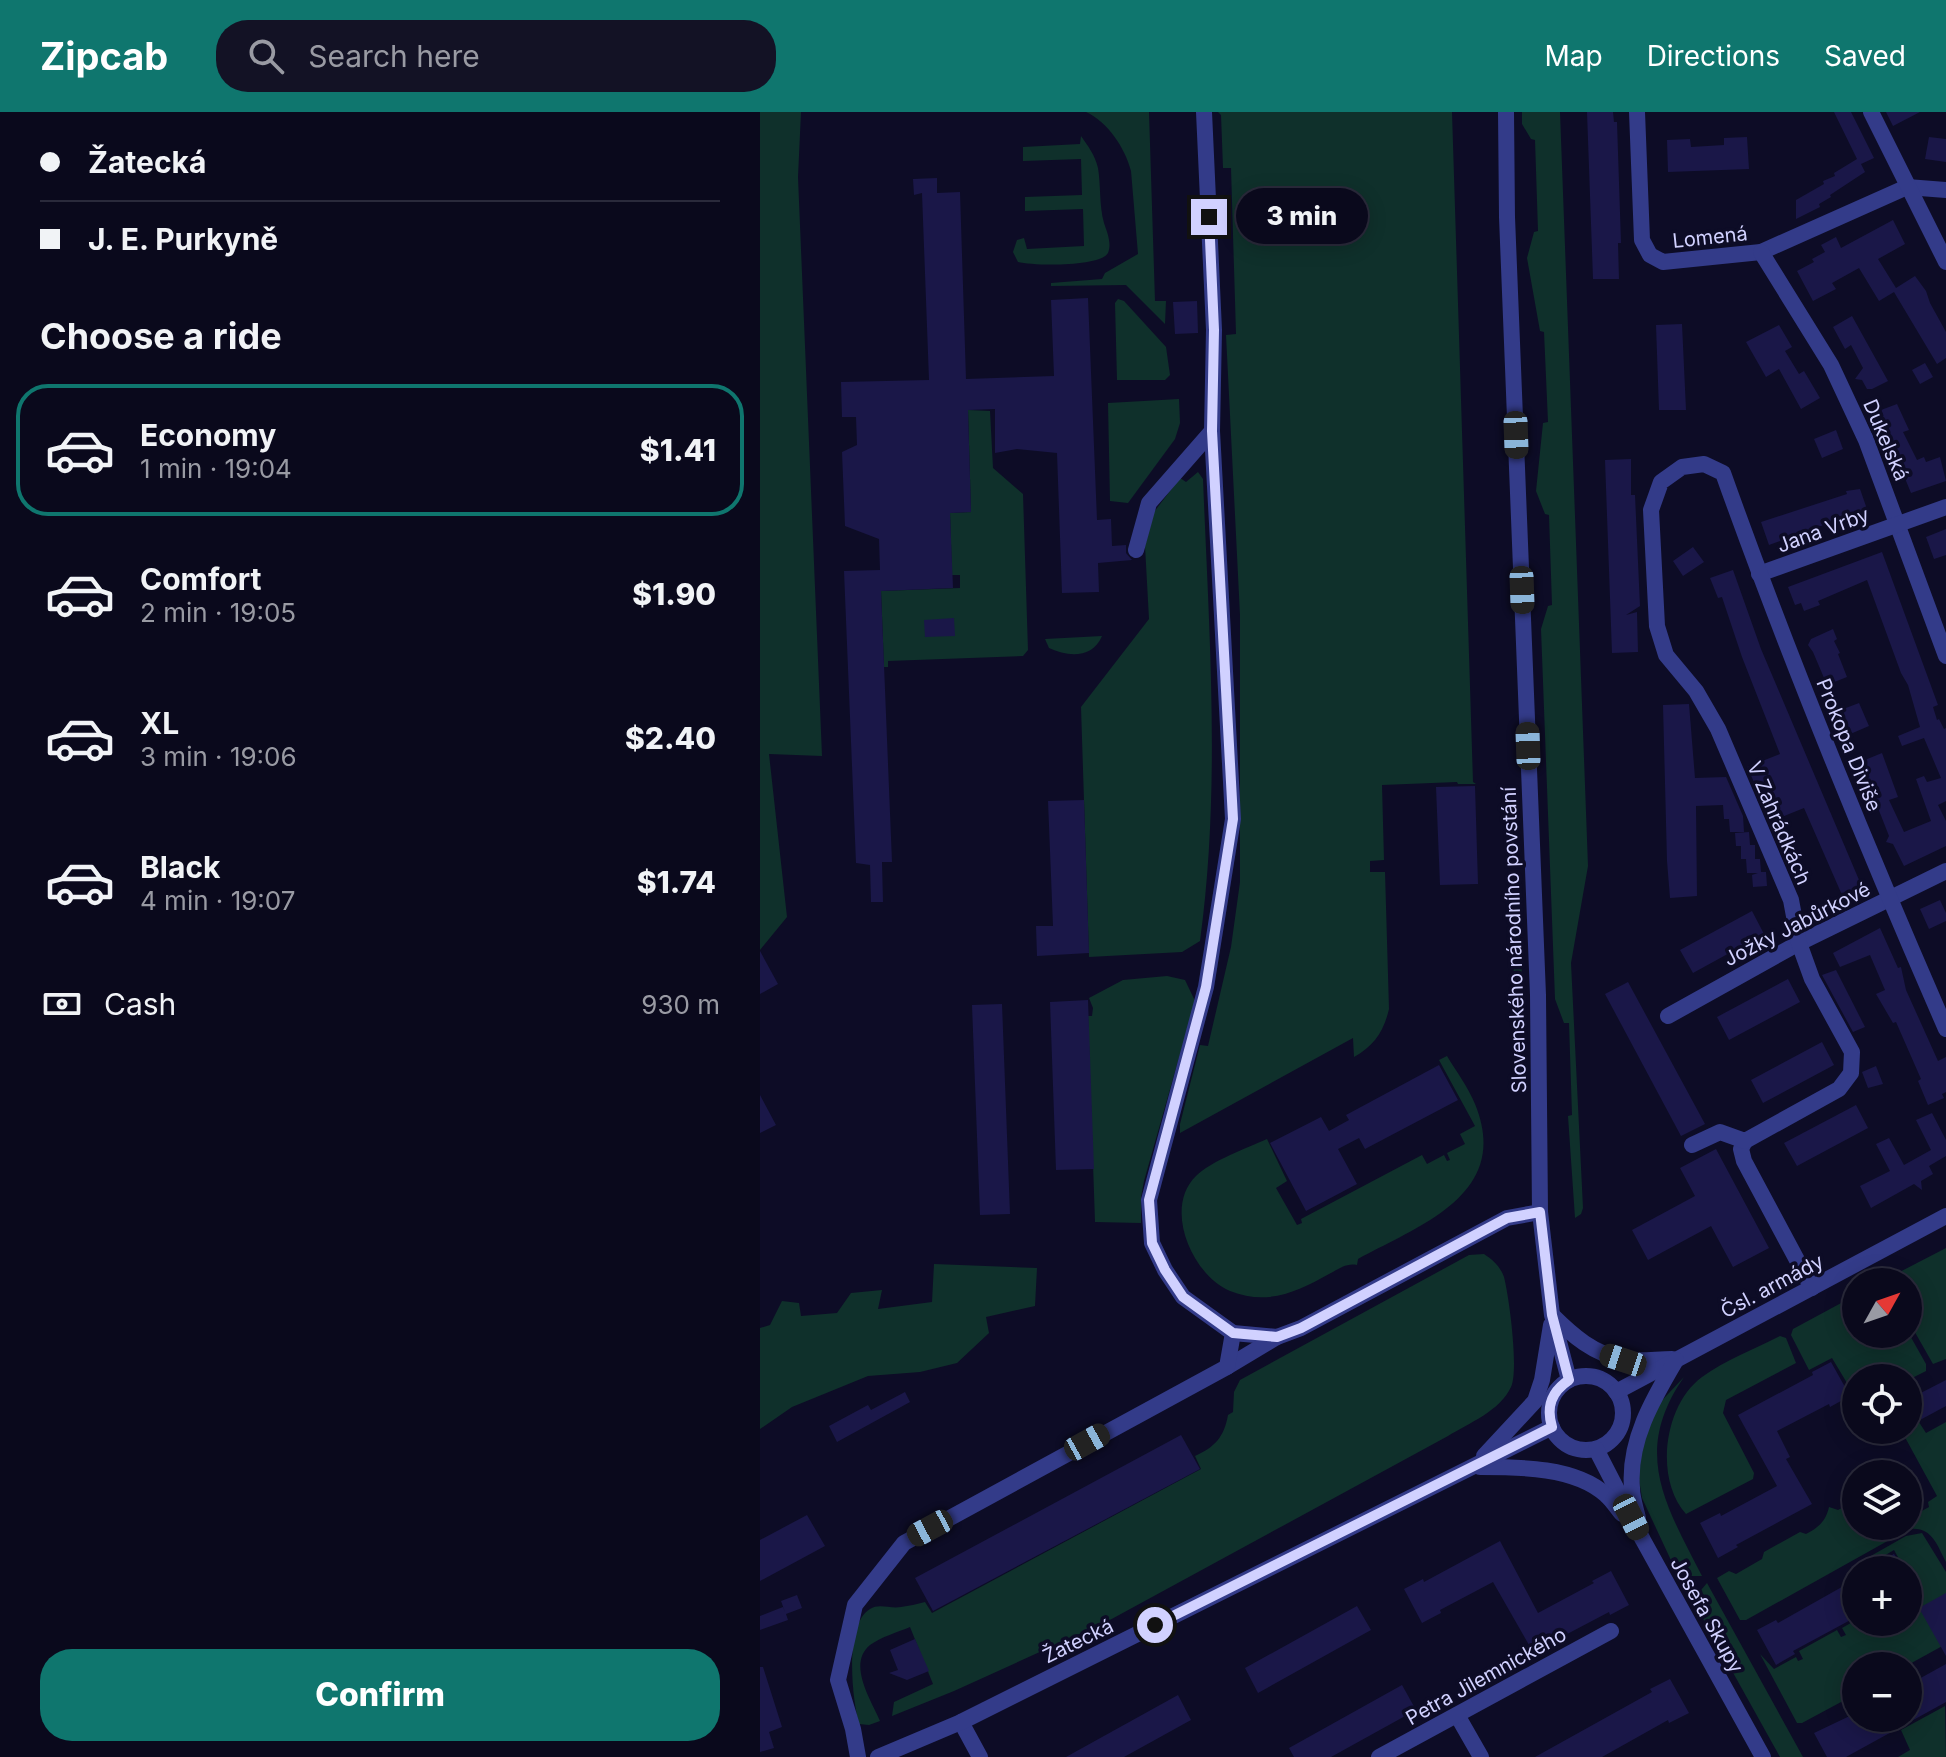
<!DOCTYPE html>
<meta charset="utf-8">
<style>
:root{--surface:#0a091c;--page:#131225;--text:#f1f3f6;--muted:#999aa3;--line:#2a2a3b;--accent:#0f766e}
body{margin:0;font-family:Inter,sans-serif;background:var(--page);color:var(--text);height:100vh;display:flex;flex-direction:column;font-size:30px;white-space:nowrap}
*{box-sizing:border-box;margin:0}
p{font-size:26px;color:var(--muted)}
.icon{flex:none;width:44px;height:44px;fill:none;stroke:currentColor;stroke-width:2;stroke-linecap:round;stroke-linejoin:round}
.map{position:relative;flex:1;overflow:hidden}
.panel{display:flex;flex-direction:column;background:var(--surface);width:760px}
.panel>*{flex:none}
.top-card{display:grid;align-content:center;height:176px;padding:0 40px;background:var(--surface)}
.needle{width:52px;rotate:50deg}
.tools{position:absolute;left:1082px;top:1156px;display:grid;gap:16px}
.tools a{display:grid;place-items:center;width:80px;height:80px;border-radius:50%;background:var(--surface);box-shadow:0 4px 20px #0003,0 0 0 2px var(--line);font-size:40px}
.end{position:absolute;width:36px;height:36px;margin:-18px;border:10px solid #d1d1ff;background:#111;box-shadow:0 0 0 4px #111}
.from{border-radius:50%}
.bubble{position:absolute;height:56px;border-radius:28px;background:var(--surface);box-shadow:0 4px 20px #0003,0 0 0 2px var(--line);font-size:26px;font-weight:800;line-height:56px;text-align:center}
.car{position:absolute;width:24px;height:48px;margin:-24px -12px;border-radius:10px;box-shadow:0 0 6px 2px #0007;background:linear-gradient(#222 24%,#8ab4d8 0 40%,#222 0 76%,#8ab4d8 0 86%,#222 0)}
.top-card b{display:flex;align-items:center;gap:28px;height:76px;font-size:30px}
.top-card b+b{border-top:2px solid var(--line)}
.top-card i{width:20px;height:20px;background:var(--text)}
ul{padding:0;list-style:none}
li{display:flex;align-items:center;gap:24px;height:132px;margin:0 16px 12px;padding:0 24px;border:4px solid transparent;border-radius:32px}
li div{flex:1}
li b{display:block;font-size:30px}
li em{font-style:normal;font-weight:800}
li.active{border-color:var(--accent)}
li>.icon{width:72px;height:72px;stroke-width:1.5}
h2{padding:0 40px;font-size:36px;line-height:96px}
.pay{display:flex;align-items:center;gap:20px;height:88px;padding:0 40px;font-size:30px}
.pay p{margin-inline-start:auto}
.cta{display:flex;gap:16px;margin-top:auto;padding:16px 40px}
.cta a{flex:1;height:92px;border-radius:32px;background:var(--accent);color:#fff;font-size:32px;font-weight:800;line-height:92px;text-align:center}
header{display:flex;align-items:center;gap:48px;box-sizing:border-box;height:112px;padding:0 40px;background:var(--accent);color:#fff}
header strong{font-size:38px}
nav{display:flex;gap:44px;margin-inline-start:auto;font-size:28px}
.search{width:560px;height:72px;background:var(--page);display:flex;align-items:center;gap:20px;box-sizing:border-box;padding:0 28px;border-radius:32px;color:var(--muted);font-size:30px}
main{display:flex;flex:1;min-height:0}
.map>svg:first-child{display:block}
.green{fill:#0f302b}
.building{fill:#1a1748}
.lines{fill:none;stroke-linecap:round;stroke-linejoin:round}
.minor{stroke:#333b89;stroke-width:16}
.route{stroke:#d1d1ff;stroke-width:10}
.labels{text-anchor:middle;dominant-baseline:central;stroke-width:7;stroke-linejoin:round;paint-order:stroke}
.street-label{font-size:20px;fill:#d1d1ff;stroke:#0d0c26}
</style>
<header>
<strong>Zipcab</strong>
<div class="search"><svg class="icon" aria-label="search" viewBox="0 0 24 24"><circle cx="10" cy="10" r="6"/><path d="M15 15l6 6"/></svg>Search here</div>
<nav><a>Map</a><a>Directions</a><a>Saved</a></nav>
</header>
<main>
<section class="panel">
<div class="top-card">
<b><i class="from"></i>Žatecká</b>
<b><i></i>J. E. Purkyně</b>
</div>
<h2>Choose a ride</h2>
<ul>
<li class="active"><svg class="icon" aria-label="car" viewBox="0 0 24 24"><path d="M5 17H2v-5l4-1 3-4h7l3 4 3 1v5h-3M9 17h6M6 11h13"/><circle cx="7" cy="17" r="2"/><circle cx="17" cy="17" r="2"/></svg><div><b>Economy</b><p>1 min · 19:04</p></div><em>$1.41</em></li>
<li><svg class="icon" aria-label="car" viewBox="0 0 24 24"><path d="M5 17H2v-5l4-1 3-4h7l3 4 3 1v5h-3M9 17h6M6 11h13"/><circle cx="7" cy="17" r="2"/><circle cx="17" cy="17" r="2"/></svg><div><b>Comfort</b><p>2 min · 19:05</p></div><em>$1.90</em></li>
<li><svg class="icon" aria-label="car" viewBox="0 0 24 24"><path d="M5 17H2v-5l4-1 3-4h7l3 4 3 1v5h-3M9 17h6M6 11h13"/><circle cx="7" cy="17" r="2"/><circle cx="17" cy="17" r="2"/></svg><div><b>XL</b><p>3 min · 19:06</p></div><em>$2.40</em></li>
<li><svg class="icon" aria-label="car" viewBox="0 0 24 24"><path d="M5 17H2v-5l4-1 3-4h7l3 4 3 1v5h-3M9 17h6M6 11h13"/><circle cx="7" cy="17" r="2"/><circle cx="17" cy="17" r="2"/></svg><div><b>Black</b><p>4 min · 19:07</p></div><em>$1.74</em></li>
</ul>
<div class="pay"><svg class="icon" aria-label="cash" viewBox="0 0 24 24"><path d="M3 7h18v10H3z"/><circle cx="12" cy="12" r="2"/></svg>Cash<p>930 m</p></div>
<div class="cta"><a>Confirm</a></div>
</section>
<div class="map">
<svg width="1186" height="1645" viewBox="0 0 1186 1645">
<rect width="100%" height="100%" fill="#0d0c26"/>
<g class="green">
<polygon points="0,0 41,0 38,65 62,644 9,642 27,805 0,838"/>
<path d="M326 0H389L395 189H406L405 212 366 173 291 174V171L342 167 345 161 378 142 371 59C365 36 348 10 326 0Z"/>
<path d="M458 0H692L713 670 716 672H698L697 670 622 673 624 748 610 749V760H625L629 897C624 919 614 934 594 945L593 926 420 1021V1012L440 933 448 934 471 835 480 770V503L466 223 476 222 471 56H463L461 3Z"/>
<polygon points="762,0 800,0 828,754 811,851 823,1096 821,1102 815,1106 808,1004 812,1003 809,911 804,911 795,887 781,517 788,494 792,493 789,403 785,402 776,379 783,311 788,310 784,220 780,219 767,146 774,120 778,119 775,28 771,27 762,12"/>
<path d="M321 24C328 34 335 43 338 56 341 74 339 93 344 111 347 120 352 131 348 141 340 155 274 154 258 150L253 140 257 128 264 126 267 137 324 134 323 97 265 99V85L322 83 321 47 263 49V35L320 32Z"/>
<polygon points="358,187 364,189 406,235 410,263 405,268 357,268 355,191"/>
<polygon points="419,287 420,311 415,327 368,391 350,389 348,291"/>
<polygon points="208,298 230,299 233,356 263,382 268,538 263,544 128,549 128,555 124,555 121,479 200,476 200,463 192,463 190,401 211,400"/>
<path d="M438 360 443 367C449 520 461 676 440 829L422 840 329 845 321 595 389 507 385 434 394 400 420 366 426 370Z"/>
<path d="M342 524C332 547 308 545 289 536L285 527Z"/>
<polygon points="756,792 759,794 763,890 756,913 751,794"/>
<polygon points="407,864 425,868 435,889 384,1069 381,1085 381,1111 335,1110 328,904 332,904 333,896 329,886 363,868"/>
<path d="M687 944C696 959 708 975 715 992 752 1082 660 1113 598 1147L597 1153C586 1151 579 1157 569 1162 537 1180 507 1194 470 1179 432 1163 403 1096 436 1064 451 1049 487 1036 507 1027L527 1069 516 1076 537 1113 542 1111 541 1107 662 1043 667 1052 684 1043 687 1049 690 1048 687 1041 705 1032 700 1022 715 1014 679 948Z"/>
<polygon points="1186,1136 1186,1247 1173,1252 1148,1208 1148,1170 1127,1170 1130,1165"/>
<path d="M724 1142C733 1148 740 1154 744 1165 749 1184 759 1258 751 1275 740 1299 709 1311 688 1324L348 1509 194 1579 132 1604 134 1590 173 1572 150 1515C138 1520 121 1525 110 1533 87 1552 111 1588 120 1609L109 1613 99 1612C92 1587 84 1512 110 1497 119 1491 130 1497 141 1495 149 1494 157 1492 165 1490L172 1501 441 1357 435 1344C455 1335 464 1325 468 1303L473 1300 474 1280 480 1268 709 1143Z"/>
<polygon points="174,1152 277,1156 275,1194 226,1205 229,1221 197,1251 160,1260 108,1264 32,1295 0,1317 0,1216 10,1213 22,1189 39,1191 41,1204 77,1201 91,1181 122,1178 118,1197 172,1190"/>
<polygon points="1096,1183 1096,1222 1148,1220 1166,1252 1166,1259 1148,1268 1148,1266 1096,1266 1096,1286 1072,1246 1049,1258 1031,1223 1033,1217"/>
<path d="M1020 1224 1026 1226 1036 1251 966 1288 963 1301 994 1361 993 1367 926 1402C894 1366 904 1293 942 1265 965 1248 995 1237 1020 1224Z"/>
<path d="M924 1265C872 1340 905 1392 942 1464H926L916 1459 882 1386 878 1361 879 1340 893 1298Z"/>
<path d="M1148 1293 1166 1321 1186 1310V1450C1177 1433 1172 1414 1149 1417L986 1508H980L957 1466 969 1459 976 1462 1002 1447 1004 1440 1040 1420 1046 1422C1058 1416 1066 1409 1069 1395L1078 1398 1089 1392 1092 1396 1096 1393V1414H1148V1402L1156 1398 1158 1401 1169 1395 1168 1390 1177 1384 1141 1318H1148Z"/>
<polygon points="1162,1421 1186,1460 1186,1532 1146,1554 1096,1554 1096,1582 1042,1611 1037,1611 1000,1542 1014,1557 1036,1545 1038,1549 1043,1547 1039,1539 1077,1518 1081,1525 1086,1523 1082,1516 1096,1508 1096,1510 1148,1510 1148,1482 1156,1477 1148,1458 1145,1458 1134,1438 1112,1451 1109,1445 1146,1424"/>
<polygon points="947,1471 1043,1645 1020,1645 937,1496 936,1484"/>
<polygon points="1185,1594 1186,1645 1138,1645 1150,1638 1141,1618"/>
</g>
<g class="building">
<polygon points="827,0 853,0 854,10 857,10 861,131 858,131 859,167 833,167"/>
<polygon points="1074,0 1091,0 1114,46 1101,52 1105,60 1070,83 1071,85 1059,92 1060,95 1036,107 1036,88 1064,72 1063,69 1075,64 1074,61 1097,47"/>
<polygon points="1126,0 1160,0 1133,14"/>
<polygon points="987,25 989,57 908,60 907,28 930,27 931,35 964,33 964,26"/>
<polygon points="1169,25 1186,27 1186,50 1165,47"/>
<polygon points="177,66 177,81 200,80 206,267 294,264 291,188 328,186 337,408 351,407 352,434 366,433 366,441 372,448 338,451 339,480 302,481 297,341 257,337 235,341 235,297 208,298 211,400 190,401 193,476 121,479 132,750 122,750 123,790 111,790 110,753 96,751 84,459 120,458 119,427 85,414 82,340 97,333 96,305 82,305 81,270 169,268 162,81 154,83 153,67"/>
<polygon points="1133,108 1145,132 1118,147 1136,176 1155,164 1166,179 1170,191 1186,220 1186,246 1177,252 1134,180 1119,189 1099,156 1072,171 1076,177 1053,189 1037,159 1054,150 1052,147 1065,140 1061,133 1076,125 1081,136"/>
<polygon points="437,189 438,221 415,222 413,190"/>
<polygon points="1092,204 1128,269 1112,277 1107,277 1102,268 1095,267 1103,256 1091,233 1085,237 1073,215"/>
<polygon points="922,212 926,298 899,298 896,213"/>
<polygon points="1019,213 1032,235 1025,239 1039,262 1044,259 1060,286 1041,297 1019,257 1006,265 986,230"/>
<polygon points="1165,251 1173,265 1160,272 1152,258"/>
<polygon points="1137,292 1149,318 1143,320 1157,348 1164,345 1166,350 1180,345 1186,369 1151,381 1142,359 1146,357 1124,314 1116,312 1123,303 1121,298"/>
<polygon points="1076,318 1083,337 1062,346 1054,327"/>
<polygon points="871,347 871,383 875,383 880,494 866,503 877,500 878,540 852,541 845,348"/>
<polygon points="1100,377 1107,397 1009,433 1001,410 1087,382 1086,379"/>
<polygon points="1186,417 1186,443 1174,447 1166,425"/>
<polygon points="933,435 944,450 923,464 913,449"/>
<polygon points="1122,440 1178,593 1173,595 1177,608 1179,607 1184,617 1186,616 1186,689 1178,693 1186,709 1186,734 1144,754 1133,732 1126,730 1129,724 1100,650 1122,641 1138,685 1129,688 1144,720 1171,709 1156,667 1164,664 1167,670 1181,666 1164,626 1142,634 1138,624 1160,615 1148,573 1141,561 1107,468 1058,489 1060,493 1044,499 1041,491 1035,493 1028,475"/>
<polygon points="973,458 1001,537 1102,775 1082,783 1044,696 1012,709 987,655 1020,642 982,545 962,485 958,486 950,466"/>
<polygon points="194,506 195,524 165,525 164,508"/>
<polygon points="1073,517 1077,527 1074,529 1080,541 1078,542 1087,565 1067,573 1053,540 1048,533 1051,527"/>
<polygon points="1099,591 1109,614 1088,623 1078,599"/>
<polygon points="929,592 935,666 966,665 983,704 984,720 970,720 969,707 964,707 963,693 936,694 937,784 910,786 907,749 903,593"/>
<polygon points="715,674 718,772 680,773 676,675"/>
<polygon points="324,688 329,841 277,844 276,814 293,814 288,689"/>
<polygon points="989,720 990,733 995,733 995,747 981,747 981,734 976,734 975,721"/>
<polygon points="986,747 1000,747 1001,760 1006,760 1007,774 993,775 992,763 998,761 987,761"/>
<polygon points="1180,788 1186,801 1186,809 1169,817 1160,797"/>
<polygon points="992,799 1004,822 933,861 920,838"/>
<polygon points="1120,816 1138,856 1141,855 1146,878 1178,949 1186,945 1186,980 1182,982 1184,986 1168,993 1158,969 1161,967 1136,910 1133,911 1116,882 1125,878 1110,843 1080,855 1073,841"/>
<polygon points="0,839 18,872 0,882"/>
<polygon points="1076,858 1105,915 1093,920 1062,863"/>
<polygon points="1028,867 1040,890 969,928 957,905"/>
<polygon points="868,870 945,1012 921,1024 845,882"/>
<polygon points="328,888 334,1057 296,1058 290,890"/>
<polygon points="242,892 250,1102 220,1103 212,893"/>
<polygon points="1062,930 1074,953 1003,991 991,968"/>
<polygon points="679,953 698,988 605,1037 599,1026 578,1037 597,1072 546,1099 510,1031 561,1005 569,1019 589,1008 586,1003"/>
<polygon points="1116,954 1123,972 1108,976 1102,960"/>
<polygon points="0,983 16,1013 0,1021"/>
<polygon points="1096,993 1108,1016 1037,1054 1024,1031"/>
<polygon points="1172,1001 1186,1028 1186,1044 1169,1054 1173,1062 1161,1069 1162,1078 1154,1072 1111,1096 1100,1074 1130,1059 1116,1032 1129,1026 1144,1053 1171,1038 1156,1008"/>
<polygon points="956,1037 1009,1136 973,1155 951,1114 888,1148 872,1118 935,1084 920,1056"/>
<polygon points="1071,1250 1090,1284 1070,1295 1069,1292 1017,1319 1030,1345 1026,1347 1052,1392 976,1433 978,1435 958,1446 940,1411 960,1401 961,1404 1017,1374 978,1303 1053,1263 1052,1260"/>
<polygon points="1186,1268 1186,1294 1160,1308 1149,1287"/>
<polygon points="145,1280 150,1290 77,1330 69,1314 108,1293 111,1298"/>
<polygon points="421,1323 440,1357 173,1499 155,1466"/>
<polygon points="47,1403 65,1434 0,1469 0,1428"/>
<polygon points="740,1429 778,1501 834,1471 832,1469 851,1459 869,1493 850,1503 849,1500 773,1540 733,1470 680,1498 681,1501 662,1511 644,1477 663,1467 664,1470"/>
<polygon points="1134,1442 1143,1458 1105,1458"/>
<polygon points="1096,1467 1096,1505 1033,1539 1035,1542 1016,1553 997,1518 1016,1508 1018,1511"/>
<polygon points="1186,1481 1186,1544 1159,1496"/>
<polygon points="37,1483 42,1496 26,1502 28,1508 0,1518 0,1504 23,1495 25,1500 21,1489"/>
<polygon points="597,1494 611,1518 498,1581 485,1556"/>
<polygon points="155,1527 169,1559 147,1568 129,1561 138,1558 130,1538"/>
<polygon points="1186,1552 1186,1590 1086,1645 1067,1645 1054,1621 1096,1601 1096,1606 1148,1606 1148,1573"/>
<polygon points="0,1555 3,1555 22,1615 9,1620 14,1636 0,1640"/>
<polygon points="910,1567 929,1601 909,1611 908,1608 842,1645 775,1645 892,1580 890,1577"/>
<polygon points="642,1573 656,1598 571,1645 534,1645 529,1636"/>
<polygon points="418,1583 431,1608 364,1645 306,1645"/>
</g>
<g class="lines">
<g class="minor">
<polyline points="444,0 454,218 452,319 473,707 446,875 389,1088 392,1131 405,1158 423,1185 473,1221 517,1225 541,1216 747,1106 780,1100"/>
<polyline points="746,0 747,105 778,883 780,1100 792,1203 809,1268"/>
<polyline points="877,0 882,128 890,143 903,150 1001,140 1147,75 1186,78"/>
<polyline points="1111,0 1186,150"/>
<polyline points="1001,140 1071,253 1106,328 1186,544"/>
<polyline points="376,438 389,391 452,319"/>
<polyline points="999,462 1186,395"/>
<polyline points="908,904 1039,831 1186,759"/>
<polyline points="985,1029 981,1037 984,1049 1052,1176"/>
<path d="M932 1033 960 1020 985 1029 1079 977 1091 961 1092 940 1052 867 1039 831 1031 788 958 617 936 579 906 543 897 514 891 398 901 370 922 355 944 352 963 361C1030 549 1106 734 1186 917"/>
<path d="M793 1204C813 1224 834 1242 862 1247 877 1250 896 1247 912 1247"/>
<polyline points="467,1255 517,1225"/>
<circle cx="826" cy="1301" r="37"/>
<polyline points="856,1280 1186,1104"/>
<polyline points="836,1337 883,1428 1003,1645"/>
<polyline points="724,1344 775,1289 782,1268 791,1213"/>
<path d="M720 1355C759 1355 816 1355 846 1383 852 1388 857 1396 862 1402"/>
<path d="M878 1406C876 1397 872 1386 872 1376 868 1329 893 1287 916 1248"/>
<polyline points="697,1603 721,1645"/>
<polyline points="201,1610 220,1645"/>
<polyline points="98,1645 93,1617 78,1568 95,1493 144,1431 467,1255 473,1221"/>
<polyline points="118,1645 201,1610 792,1315"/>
<polyline points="619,1645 851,1519"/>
</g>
</g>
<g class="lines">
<path class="route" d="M395 1513 792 1315C786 1295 791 1280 809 1268L792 1203 780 1100 747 1106 541 1216 517 1225 473 1221 423 1185 405 1158 392 1131 389 1088 446 875 473 707 452 319 454 218 449 105"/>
</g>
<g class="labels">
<g class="street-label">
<text transform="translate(950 125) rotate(-6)">Lomená</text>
<text transform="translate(1126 328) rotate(67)">Dukelská</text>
<text transform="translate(1063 418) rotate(-20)">Jana Vrby</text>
<text transform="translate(1089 633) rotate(68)">Prokopa Diviše</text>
<text transform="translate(1019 711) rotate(67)">V Zahrádkách</text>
<text transform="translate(1037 812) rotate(-27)">Jožky Jabůrkové</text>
<text transform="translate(754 828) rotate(-92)">Slovenského národního povstání</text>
<text transform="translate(1012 1174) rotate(-28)">Čsl. armády</text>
<text transform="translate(947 1503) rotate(61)">Josefa Skupy</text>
<text transform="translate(318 1529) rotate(-26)">Žatecká</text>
<text transform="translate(726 1564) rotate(-29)">Petra Jilemnického</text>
</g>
</g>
</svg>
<div class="tools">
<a><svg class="needle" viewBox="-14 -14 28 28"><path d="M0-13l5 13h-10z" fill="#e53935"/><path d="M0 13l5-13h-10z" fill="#999aa3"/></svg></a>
<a><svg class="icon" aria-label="locate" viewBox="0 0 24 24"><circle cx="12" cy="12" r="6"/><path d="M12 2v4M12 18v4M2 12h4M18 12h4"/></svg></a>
<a><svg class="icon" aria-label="layers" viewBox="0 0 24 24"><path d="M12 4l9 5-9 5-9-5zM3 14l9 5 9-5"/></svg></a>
<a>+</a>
<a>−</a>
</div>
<i class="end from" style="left:395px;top:1513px"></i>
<i class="end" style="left:449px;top:105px"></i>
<div class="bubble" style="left:476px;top:76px;width:132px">3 min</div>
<i class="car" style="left:756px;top:323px;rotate:178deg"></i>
<i class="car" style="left:762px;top:478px;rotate:178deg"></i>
<i class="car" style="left:768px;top:634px;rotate:358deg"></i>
<i class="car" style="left:863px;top:1248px;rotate:288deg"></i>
<i class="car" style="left:327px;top:1330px;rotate:61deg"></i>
<i class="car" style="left:871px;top:1405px;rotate:153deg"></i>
<i class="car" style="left:170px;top:1416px;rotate:242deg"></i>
</div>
</main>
